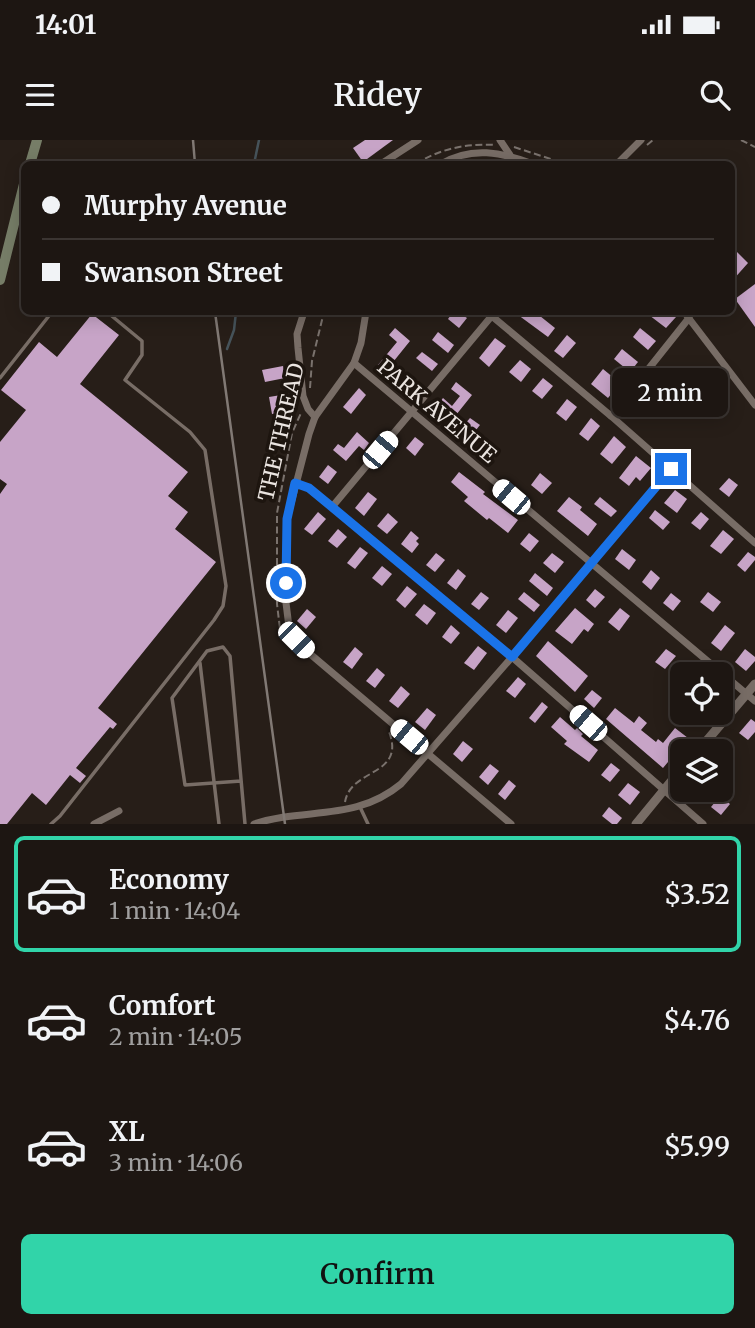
<!DOCTYPE html>
<meta charset="utf-8">
<style>
:root{--surface:#1d1612;--page:#251f1b;--text:#f1f3f6;--muted:#a09f9f;--line:#3b3532;--accent:#31d4a9}
body{margin:0;font-family:Merriweather,serif;background:var(--page);color:var(--text);height:100vh;display:flex;flex-direction:column;font-size:26px;white-space:nowrap}
*{box-sizing:border-box;margin:0}
p{font-size:23px;color:var(--muted)}
.icon{flex:none;width:38px;height:38px;fill:none;stroke:currentColor;stroke-width:2;stroke-linecap:round;stroke-linejoin:round}
.map{position:relative;height:684px;overflow:hidden}
.drawer{display:flex;flex-direction:column;background:var(--surface);flex:1}
.drawer>*{flex:none}
.hud{position:absolute;left:21px;top:21px;width:714px;height:154px;border-radius:10px;box-shadow:0 4px 18px #0003,0 0 0 2px var(--line);display:grid;align-content:center;height:154px;padding:0 21px;background:var(--surface)}
.buttons{position:absolute;left:670px;top:522px;display:grid;gap:14px}
.buttons a{display:grid;place-items:center;width:63px;height:63px;border-radius:10px;background:var(--surface);box-shadow:0 4px 18px #0003,0 0 0 2px var(--line);font-size:35px}
.end{position:absolute;width:32px;height:32px;margin:-16px;border:9px solid #1a73e8;background:#fff;box-shadow:0 0 0 4px #fff}
.from{border-radius:50%}
.bubble{position:absolute;height:49px;border-radius:10px;background:var(--surface);box-shadow:0 4px 18px #0003,0 0 0 2px var(--line);font-size:23px;font-weight:600;line-height:49px;text-align:center}
.car{position:absolute;width:21px;height:42px;margin:-21px -10px;border-radius:9px;box-shadow:0 0 5px 2px #0007;background:linear-gradient(#fff 24%,#345 0 40%,#fff 0 76%,#345 0 86%,#fff 0)}
.hud b{display:flex;align-items:center;gap:24px;height:66px;font-size:26px}
.hud b+b{border-top:2px solid var(--line)}
.hud i{width:18px;height:18px;background:var(--text)}
ul{padding:12px 0 0;list-style:none}
li{display:flex;align-items:center;gap:21px;height:116px;margin:0 14px 10px;padding:0 7px;border:4px solid transparent;border-radius:10px}
li div{flex:1}
li b{display:block;font-size:26px}
li em{font-style:normal;font-weight:600}
li.selected{border-color:var(--accent)}
li>.icon{width:63px;height:63px;stroke-width:1.5}
.primary-button{display:flex;gap:14px;margin-top:auto;padding:14px 21px}
.primary-button a{flex:1;height:80px;border-radius:10px;background:var(--accent);color:#111;font-size:28px;font-weight:600;line-height:80px;text-align:center}
.status{display:flex;justify-content:space-between;align-items:center;height:49px;padding:0 35px;background:var(--surface);direction:ltr}
.status svg{height:19px;fill:currentColor}
header{display:flex;justify-content:space-between;align-items:center;height:91px;padding:0 21px;background:var(--surface);font-size:32px;font-weight:600}
.map>svg:first-child{display:block}
.lines{fill:none;stroke-linecap:round;stroke-linejoin:round}
.stream{stroke:#46535a;stroke-width:2.5}
.building{fill:#c7a4c7}
.path{stroke:#7a726d;stroke-width:2;stroke-dasharray:7 3.5;stroke-linecap:butt}
.service{stroke:#786d66;stroke-width:3.5}
.minor{stroke:#786d66;stroke-width:7}
.tertiary{stroke:#786d66;stroke-width:9}
.secondary{stroke:#767d67;stroke-width:10}
.rail{stroke:#817974;stroke-width:2.5}
.route{stroke:#1a73e8;stroke-width:9}
.labels{text-anchor:middle;dominant-baseline:central;stroke-width:7;stroke-linejoin:round;paint-order:stroke}
.street-label{font-size:21px;fill:#eae4e0;stroke:#1d150f}
</style>
<div class="status"><b>14:01</b><svg viewBox="0 0 49 12"><path d="M0 12V9h3v3zM5 12V6h3v6zM10 12V3h3v9zM15 12V0h3v12zM26 1h20v11H26zM47 4h2v5h-2z"/></svg></div>
<header><svg class="icon" aria-label="menu" viewBox="0 0 24 24"><path d="M4 6h16M4 12h16M4 18h16"/></svg>Ridey<svg class="icon" aria-label="search" viewBox="0 0 24 24"><circle cx="10" cy="10" r="6"/><path d="M15 15l6 6"/></svg></header>
<div class="map">
<svg width="755" height="684" viewBox="0 0 755 684">
<rect width="100%" height="100%" fill="#271e18"/>
<g class="lines">
<g class="stream">
<polyline points="254,24 259,0"/>
<polyline points="227,209 234,190 236,172"/>
</g>
</g>
<g class="building">
<polygon points="365,0 393,0 363,22 353,8"/>
<polygon points="732,107 748,123 732,141"/>
<polygon points="755,144 755,187 735,159"/>
<polygon points="453,172 458,172 467,178 459,188 448,179"/>
<polygon points="514,172 535,172 555,188 548,197"/>
<polygon points="645,172 669,172 676,177 666,188"/>
<polygon points="92,174 119,195 80,244 188,332 168,356 188,372 175,389 216,422 98,568 117,584 113,589 110,587 76,628 86,636 80,643 70,635 46,665 32,653 7,684 0,684 0,354 7,344 0,339 0,302 26,270 1,250 39,202 57,217"/>
<polygon points="395,188 410,201 385,232 378,225 397,202 389,195"/>
<polygon points="640,188 656,201 648,210 633,197"/>
<polygon points="438,192 454,205 448,213 432,200"/>
<polygon points="567,195 576,203 563,218 554,211"/>
<polygon points="495,198 506,206 489,227 479,218"/>
<polygon points="622,209 638,222 630,232 614,219"/>
<polygon points="422,212 438,224 432,231 416,218"/>
<polygon points="520,220 531,229 521,242 509,232"/>
<polygon points="283,226 285,238 265,242 262,230"/>
<polygon points="603,229 620,243 608,258 591,244"/>
<polygon points="543,238 553,246 542,259 532,251"/>
<polygon points="456,242 472,255 452,280 436,267 443,258 452,266 460,256 451,249"/>
<polygon points="359,248 366,255 351,274 343,267"/>
<polygon points="287,254 289,265 279,267 279,273 272,274 269,257"/>
<polygon points="567,259 577,267 566,281 556,273"/>
<polygon points="470,278 480,285 468,300 458,292"/>
<polygon points="591,278 600,286 588,301 579,294"/>
<polygon points="357,292 369,303 364,310 359,306 346,321 333,310 338,304 344,308"/>
<polygon points="614,296 626,307 612,324 600,314"/>
<polygon points="415,297 424,304 415,316 406,308"/>
<polygon points="636,316 651,328 640,341 636,337 629,346 619,338"/>
<polygon points="328,325 337,332 328,344 319,337"/>
<polygon points="459,332 485,352 483,354 518,380 508,393 489,378 487,380 464,361 468,357 451,342"/>
<polygon points="540,333 552,343 542,354 531,345"/>
<polygon points="729,338 738,345 729,357 719,349"/>
<polygon points="675,350 687,359 677,373 664,363"/>
<polygon points="368,352 377,359 364,376 355,368"/>
<polygon points="569,357 582,367 580,370 597,384 588,396 557,371"/>
<polygon points="600,357 617,371 611,377 594,364"/>
<polygon points="655,370 670,382 663,390 649,378"/>
<polygon points="318,372 326,379 312,395 304,389"/>
<polygon points="701,372 709,379 700,390 691,383"/>
<polygon points="388,373 398,382 387,394 377,386"/>
<polygon points="338,389 347,397 337,408 328,401"/>
<polygon points="723,390 734,399 721,414 710,406"/>
<polygon points="411,391 419,398 416,401 419,404 412,413 401,404"/>
<polygon points="529,393 539,401 530,412 520,404"/>
<polygon points="360,407 368,413 355,429 347,423"/>
<polygon points="622,409 636,420 629,430 615,419"/>
<polygon points="748,412 755,417 755,420 745,432 737,425"/>
<polygon points="436,413 445,420 435,432 426,425"/>
<polygon points="552,413 564,422 555,433 543,423"/>
<polygon points="382,426 392,434 382,446 372,438"/>
<polygon points="458,429 466,436 456,450 447,443"/>
<polygon points="651,430 660,438 651,450 642,442"/>
<polygon points="535,433 553,448 547,456 529,441"/>
<polygon points="407,446 417,454 405,468 396,460"/>
<polygon points="595,449 605,457 595,468 586,460"/>
<polygon points="481,452 489,458 479,470 471,464"/>
<polygon points="524,452 540,465 534,472 518,459"/>
<polygon points="708,452 721,462 713,472 700,462"/>
<polygon points="671,453 681,461 673,471 663,463"/>
<polygon points="424,464 436,473 427,485 415,475"/>
<polygon points="575,468 594,484 588,492 584,489 572,504 555,491"/>
<polygon points="620,468 630,476 619,491 608,482"/>
<polygon points="307,469 316,477 306,489 297,481"/>
<polygon points="508,470 518,478 506,493 496,485"/>
<polygon points="451,485 460,493 451,504 442,497"/>
<polygon points="725,485 735,493 721,511 711,503"/>
<polygon points="548,501 588,536 575,552 536,516"/>
<polygon points="478,506 487,513 474,530 464,523"/>
<polygon points="355,507 363,514 352,529 343,522"/>
<polygon points="666,509 676,516 665,529 655,522"/>
<polygon points="745,509 755,517 755,521 746,531 735,522"/>
<polygon points="377,528 385,535 375,548 366,541"/>
<polygon points="518,537 526,544 515,558 506,551"/>
<polygon points="401,546 410,554 398,568 389,561"/>
<polygon points="592,550 602,558 594,568 584,559"/>
<polygon points="542,562 548,567 535,583 529,578"/>
<polygon points="427,568 436,575 425,590 415,582"/>
<polygon points="615,568 634,583 639,576 647,583 641,590 656,602 658,599 663,603 675,588 688,598 663,628 606,579"/>
<polygon points="560,577 575,590 577,588 583,594 581,596 598,610 589,622 564,604 567,601 551,587"/>
<polygon points="751,579 755,582 755,592 748,600 739,593"/>
<polygon points="463,601 473,609 462,622 453,614"/>
<polygon points="611,623 620,630 610,642 601,635"/>
<polygon points="490,624 499,631 488,645 479,637"/>
<polygon points="509,640 516,646 505,660 498,654"/>
<polygon points="628,643 640,652 630,665 618,655"/>
<polygon points="720,656 730,664 721,675 711,667"/>
<polygon points="609,667 622,678 617,684 612,684 602,676"/>
</g>
<g class="lines">
<g class="path">
<polyline points="741,0 755,7"/>
<polyline points="647,5 653,0"/>
<polyline points="514,7 566,24"/>
<path d="M416 24C439 9 467 3 495 5"/>
<polyline points="310,248 312,221 324,172"/>
<polyline points="285,497 280,489 277,464 277,373 292,293 301,273"/>
<path d="M345 662C351 627 408 637 388 589"/>
</g>
<g class="service">
<polyline points="0,238 52,172"/>
<polyline points="200,523 219,684"/>
<polyline points="241,641 185,645 172,558 207,511 223,507 230,516 245,684"/>
<polyline points="360,667 368,684"/>
<polyline points="51,684 60,676 214,480 223,466 226,446 205,310 190,292 125,240 142,215 142,201 107,172"/>
</g>
<g class="minor">
<polyline points="500,0 510,15"/>
<polyline points="381,24 418,0"/>
<path d="M441 24C471 6 502 12 533 24"/>
<polyline points="617,24 641,0"/>
<polyline points="304,172 297,194 298,208 303,256 308,269 315,277"/>
<polyline points="366,172 361,203 354,223 315,277 309,294 287,379 286,463 289,487 296,500 309,513 511,684"/>
<polyline points="487,172 611,276 755,403"/>
<polyline points="684,172 755,265"/>
<polyline points="354,223 755,561"/>
<polyline points="611,276 689,178"/>
<polyline points="295,343 308,348 332,367 512,517 703,684"/>
<polyline points="332,367 495,172"/>
<polyline points="94,684 119,671"/>
<path d="M254 684C306 667 355 682 401 644L512 517 671 329"/>
</g>
<g class="tertiary">
<polyline points="698,611 755,544"/>
<polyline points="636,684 682,628"/>
</g>
<g class="secondary">
<polyline points="30,24 37,0"/>
<polyline points="0,140 24,44"/>
</g>
<g class="rail">
<polyline points="193,0 195,24"/>
<polyline points="215,172 285,684"/>
</g>
</g>
<g class="lines">
<polyline class="route" points="286,443 287,379 295,343 309,348 332,367 512,517 671,329"/>
</g>
<g class="labels">
<g class="street-label">
<text transform="translate(437 271) rotate(40)">PARK AVENUE</text>
<text transform="translate(281 292) rotate(-77)">THE THREAD</text>
</g>
</g>
</svg>
<div class="buttons">
<a><svg class="icon" aria-label="locate" viewBox="0 0 24 24"><circle cx="12" cy="12" r="6"/><path d="M12 2v4M12 18v4M2 12h4M18 12h4"/></svg></a>
<a><svg class="icon" aria-label="layers" viewBox="0 0 24 24"><path d="M12 4l9 5-9 5-9-5zM3 14l9 5 9-5"/></svg></a>
</div>
<i class="end from" style="left:286px;top:443px"></i>
<i class="end" style="left:671px;top:329px"></i>
<div class="bubble" style="left:612px;top:228px;width:116px">2 min</div>
<i class="car" style="left:380px;top:310px;rotate:40deg"></i>
<i class="car" style="left:511px;top:357px;rotate:310deg"></i>
<i class="car" style="left:296px;top:500px;rotate:135deg"></i>
<i class="car" style="left:588px;top:583px;rotate:311deg"></i>
<i class="car" style="left:409px;top:597px;rotate:310deg"></i>
<div class="hud">
<b><i class="from"></i>Murphy Avenue</b>
<b><i></i>Swanson Street</b>
</div>
</div>
<section class="drawer">
<ul>
<li class="selected"><svg class="icon" aria-label="car" viewBox="0 0 24 24"><path d="M5 17H2v-5l4-1 3-4h7l3 4 3 1v5h-3M9 17h6M6 11h13"/><circle cx="7" cy="17" r="2"/><circle cx="17" cy="17" r="2"/></svg><div><b>Economy</b><p>1 min · 14:04</p></div><em>$3.52</em></li>
<li><svg class="icon" aria-label="car" viewBox="0 0 24 24"><path d="M5 17H2v-5l4-1 3-4h7l3 4 3 1v5h-3M9 17h6M6 11h13"/><circle cx="7" cy="17" r="2"/><circle cx="17" cy="17" r="2"/></svg><div><b>Comfort</b><p>2 min · 14:05</p></div><em>$4.76</em></li>
<li><svg class="icon" aria-label="car" viewBox="0 0 24 24"><path d="M5 17H2v-5l4-1 3-4h7l3 4 3 1v5h-3M9 17h6M6 11h13"/><circle cx="7" cy="17" r="2"/><circle cx="17" cy="17" r="2"/></svg><div><b>XL</b><p>3 min · 14:06</p></div><em>$5.99</em></li>
</ul>
<div class="primary-button"><a>Confirm</a></div>
</section>
